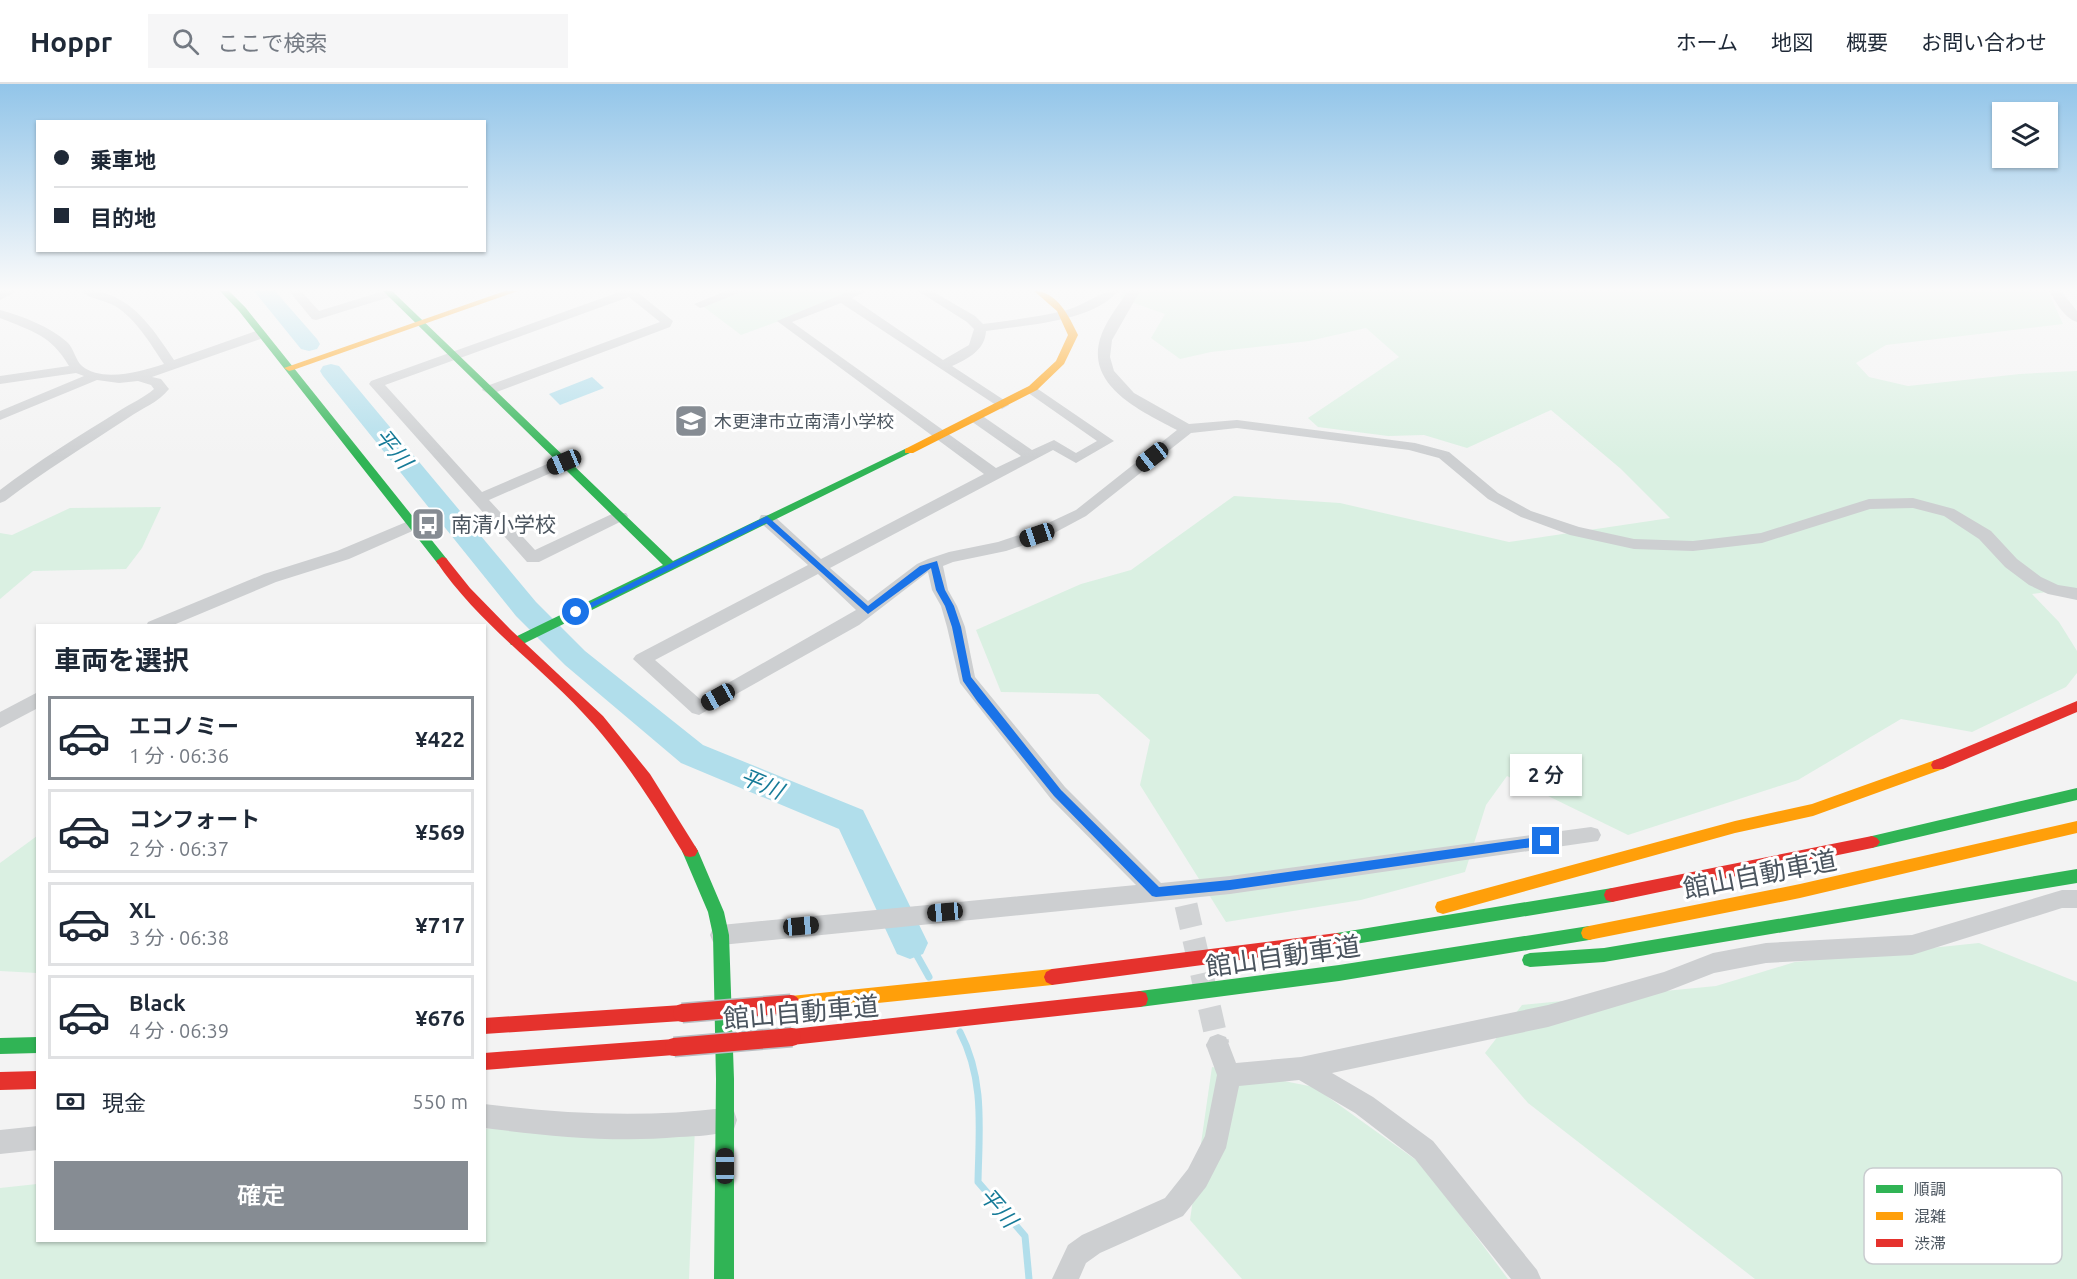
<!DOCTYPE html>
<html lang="ja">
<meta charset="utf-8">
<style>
:root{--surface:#fff;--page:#f6f6f7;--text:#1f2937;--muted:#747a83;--line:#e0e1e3;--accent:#868c93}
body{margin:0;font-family:Ubuntu,"Noto Sans JP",sans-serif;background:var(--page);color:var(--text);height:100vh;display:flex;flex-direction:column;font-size:22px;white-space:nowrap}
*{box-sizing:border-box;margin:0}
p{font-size:20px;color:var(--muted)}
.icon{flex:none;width:33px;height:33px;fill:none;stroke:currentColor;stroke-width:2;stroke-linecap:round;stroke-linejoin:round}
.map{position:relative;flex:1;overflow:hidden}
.panel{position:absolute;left:36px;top:540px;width:450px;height:618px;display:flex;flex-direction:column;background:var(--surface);border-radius:0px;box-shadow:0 2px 4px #0004}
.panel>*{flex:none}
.top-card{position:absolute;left:36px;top:36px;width:450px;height:132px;border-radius:0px;box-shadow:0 2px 4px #0004;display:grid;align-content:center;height:132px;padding:0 18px;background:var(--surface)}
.tools{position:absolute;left:1992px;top:18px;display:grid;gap:12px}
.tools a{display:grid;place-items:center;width:66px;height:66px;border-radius:0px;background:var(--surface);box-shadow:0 2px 4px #0004;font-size:30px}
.end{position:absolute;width:27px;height:27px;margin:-14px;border:8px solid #1a73e8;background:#fff;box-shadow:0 0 0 3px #fff}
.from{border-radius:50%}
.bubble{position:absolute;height:42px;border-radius:0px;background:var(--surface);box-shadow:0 2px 4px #0004;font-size:20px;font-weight:600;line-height:42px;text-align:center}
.car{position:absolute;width:18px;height:36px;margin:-18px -9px;border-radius:8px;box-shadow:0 0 4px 2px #0007;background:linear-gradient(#222 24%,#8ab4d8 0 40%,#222 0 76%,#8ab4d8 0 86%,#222 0)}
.top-card b{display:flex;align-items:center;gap:21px;height:57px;font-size:22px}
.top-card b+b{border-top:2px solid var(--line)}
.top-card i{width:15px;height:15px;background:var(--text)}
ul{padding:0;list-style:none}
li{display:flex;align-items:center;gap:18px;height:84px;margin:0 12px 9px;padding:0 6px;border:3px solid var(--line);border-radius:0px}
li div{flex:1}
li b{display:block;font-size:22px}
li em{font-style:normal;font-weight:600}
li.selected{border-color:var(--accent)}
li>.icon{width:54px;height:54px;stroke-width:1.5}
h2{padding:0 18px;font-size:27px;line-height:72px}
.pay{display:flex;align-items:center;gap:15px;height:66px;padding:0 18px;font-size:22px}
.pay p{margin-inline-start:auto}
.cta{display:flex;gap:12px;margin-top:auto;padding:12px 18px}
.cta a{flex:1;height:69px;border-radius:0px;background:var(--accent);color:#fff;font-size:24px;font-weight:600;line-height:69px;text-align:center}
header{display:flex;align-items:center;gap:36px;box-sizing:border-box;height:84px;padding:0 30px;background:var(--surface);border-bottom:2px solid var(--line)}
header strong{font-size:28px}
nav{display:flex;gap:33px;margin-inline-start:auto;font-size:21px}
.search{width:420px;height:54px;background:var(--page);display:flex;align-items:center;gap:15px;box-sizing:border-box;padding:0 21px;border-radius:0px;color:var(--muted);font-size:22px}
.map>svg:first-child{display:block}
.green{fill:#daf0e2}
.water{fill:#b1deeb}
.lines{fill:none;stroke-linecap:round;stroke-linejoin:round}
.stream{stroke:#b1deeb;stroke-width:7}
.river{fill:#b1deeb;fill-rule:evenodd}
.street-tunnel{stroke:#d1d3d5;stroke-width:23;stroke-dasharray:23 12;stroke-linecap:butt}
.street{fill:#cdcfd1;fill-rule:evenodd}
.fast{fill:#30b455;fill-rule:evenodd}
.slow{fill:#ff9f0a;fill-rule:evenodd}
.jam{fill:#e5322d;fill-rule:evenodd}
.jam-bridge-casing{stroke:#b9bdc2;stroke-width:21;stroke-linecap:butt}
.jam-bridge{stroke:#e5322d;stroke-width:18}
.route{fill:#1a73e8}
.labels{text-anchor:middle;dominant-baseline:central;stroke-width:6;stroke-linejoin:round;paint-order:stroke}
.far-poi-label{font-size:18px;fill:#4b555f;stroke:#fff;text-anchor:start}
.poi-label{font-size:21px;fill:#4b555f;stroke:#fff;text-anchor:start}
.water-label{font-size:22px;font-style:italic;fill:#167b98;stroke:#fff}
.near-street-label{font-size:26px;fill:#4b555f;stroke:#fff}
.key{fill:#fff;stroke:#c9cccf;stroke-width:1.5}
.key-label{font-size:16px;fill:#4b555f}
</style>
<header>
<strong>Hoppr</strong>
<div class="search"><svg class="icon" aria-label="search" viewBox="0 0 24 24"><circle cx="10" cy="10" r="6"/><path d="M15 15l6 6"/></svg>ここで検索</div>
<nav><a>ホーム</a><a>地図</a><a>概要</a><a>お問い合わせ</a></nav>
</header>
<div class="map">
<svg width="2077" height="1195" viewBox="0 0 2077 1195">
<rect width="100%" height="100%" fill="#f3f3f3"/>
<g class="green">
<polygon points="736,207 840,207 848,212 741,251 700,220"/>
<polygon points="1124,207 2048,207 2063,240 1886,261 1856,279 1869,293 1908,302 2020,290 2077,287 2077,504 2032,510 2059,538 2077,567 2077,589 2066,603 1972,648 1901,635 1798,696 1628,751 1507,692 1486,721 1465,788 1361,816 1226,838 1140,701 1150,656 1098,610 1001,608 976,546 1081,500 1131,486 1234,412 1340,419 1509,458 1670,434 1621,385 1551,326 1467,364 1424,351 1388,352 1318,343 1308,334 1399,273 1366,244 1309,257 1211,268 1180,275 1151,254 1165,230 1120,214"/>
<polygon points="161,423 142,464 126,485 33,487 0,515 0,449 12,451 70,424"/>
<polygon points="37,752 37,889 0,887 0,779"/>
<polygon points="1979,859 2077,898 2077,1195 1755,1195 1528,1019 1485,969 1522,921 1716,902 1795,878"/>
<polygon points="1212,983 1314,1003 1423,1081 1508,1195 1242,1195 1190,1136"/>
<polygon points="523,1040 695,1043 689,1195 0,1195 0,1104 37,1100 38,1156 484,1156 485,1045"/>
</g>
<polygon class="water" points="592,293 604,304 560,321 549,310"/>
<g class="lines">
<g class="stream">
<polyline points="910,859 929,893"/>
<path d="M960 948C985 996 979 1045 978 1098L1025 1152 1029 1195"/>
</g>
<g class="river">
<polygon points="254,207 275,207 317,255 320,260 317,265 309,267 301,265"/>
<polygon points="331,280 339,282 536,518 585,567 703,661 863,726 928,859 923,870 910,875 897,870 839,745 681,679 565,581 516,532 323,292 320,287 323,282"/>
</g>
<polyline class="street-tunnel" points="1186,821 1218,961"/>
<g class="street">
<polygon points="0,207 17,207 0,216"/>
<path d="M81 207C127 204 151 242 174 276L256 247 261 246 267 250 266 253 152 293 161 295 169 305C158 319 142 324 128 334 87 361 44 387 5 417L0 419V406C38 377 79 352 119 327 131 319 144 314 154 305L151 301 138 297 119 299 97 296 0 336V327L84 292 76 289 0 300V292L69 282C51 251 32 247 0 234V226C23 232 50 243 67 258 74 264 75 276 82 282 102 299 143 287 164 280 150 259 136 235 115 222 105 216 89 215 81 207Z"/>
<polygon points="289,207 301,207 319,227 384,207 394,207 395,209 393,212 316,236 312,235"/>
<polygon points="622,207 636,207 673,237 670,243 494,309 489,310 482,306 484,303 660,238 629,213 385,301 482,408 559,375 569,375 571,378 569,381 489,416 535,466 614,429 626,429 628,432 626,435 539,478 527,478 369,300 371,297"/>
<polygon points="726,207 743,207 704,223 700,224 694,220"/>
<path d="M850 207H866L852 214 943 276 969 261 974 245 967 238 918 207H932L975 232 983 240C1011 236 1039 233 1067 226 1085 221 1101 206 1118 207 1093 238 1024 241 986 247 985 266 968 275 952 282L1007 318 1009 321 1002 325 841 219 792 238 996 384 1021 372 971 337 969 334 971 331H981L1032 366 1054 356 1076 369 1097 357 1027 308 1025 305 1032 301 1114 357 1076 379 1053 366 830 484 868 517 917 480 928 475 949 468 998 458 1031 447 1076 426 1177 346C1143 328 1086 303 1100 255 1105 238 1118 222 1128 207H1140L1112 256 1110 273 1114 287 1134 309 1189 340 1237 336 1415 359 1449 368 1498 409 1531 427 1579 443 1634 455 1693 457 1761 449 1869 415 1913 414 1954 425 1991 447 2017 475 2041 493 2058 501 2077 504V516L2048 510 2029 501 2005 483 1979 455 1944 432 1913 424 1870 425 1762 459 1693 467 1634 465 1570 451 1521 433 1488 415 1439 374 1409 366 1237 344 1191 349 1086 432 1043 455 1006 467 953 478 943 482 948 506 957 522 965 543 975 593 1065 703 1161 799 1230 792 1591 743 1598 745 1601 751 1598 757 1230 810 721 861 713 858 710 851 713 844 721 841 1136 801 1051 715 960 599 947 543 941 522 932 506 928 488 859 541 699 631 692 629 633 575 636 571 808 481 761 439 759 435 761 431H773L821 475 984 390 777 237ZM818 490 856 526 700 615 655 576Z"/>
<path d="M2049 207H2061L2077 227V238C2064 234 2056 218 2049 207Z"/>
<polygon points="411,436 417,437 419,441 417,445 349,475 276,498 171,542 146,542 148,538 264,490 337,467"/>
<polygon points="38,608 38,624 0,644 0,628"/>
<polygon points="2062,806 2077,806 2077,824 2062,824 1912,871 1766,879 1714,889 1665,908 1548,943 1332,989 1373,1013 1433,1057 1537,1186 1541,1195 1511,1195 1415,1075 1355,1029 1299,996 1239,1002 1226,1064 1206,1103 1183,1132 1100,1169 1086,1179 1079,1195 1052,1195 1068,1161 1082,1151 1165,1114 1188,1085 1205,1052 1217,991 1206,961 1210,953 1218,950 1226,953 1236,979 1301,973 1548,921 1664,888 1713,869 1766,859 1912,851"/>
<path d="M484 1020C565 1030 644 1034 725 1024L734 1027 737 1036 734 1045C717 1052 697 1052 679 1053 614 1059 549 1052 484 1044Z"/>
<polygon points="38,1042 38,1066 0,1070 0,1046"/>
</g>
<g class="fast">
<polygon points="220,207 229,207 245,223 446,474 448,477 446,480 438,480 239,227"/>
<polygon points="383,207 392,207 673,477 905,365 909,364 914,367 521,561 511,561 509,558 511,555 663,481"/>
<polygon points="2077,704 2077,716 1872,764 1867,762 1864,758 1867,754 1872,752"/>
<polygon points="690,761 695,762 698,767 724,828 729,851 734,995 734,1195 714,1195 716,995 713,851 708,828 682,767 685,762"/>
<polygon points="2077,785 2077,799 1604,878 1530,883 1524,881 1522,876 1524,871 1530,869 1604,864"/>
<polygon points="1612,804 1618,806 1620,811 1618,816 1612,818 1337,863 1331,861 1329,856 1331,851 1337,849"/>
<polygon points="1589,842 1595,844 1597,849 1595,854 1589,856 1339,897 1140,923 1134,921 1132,915 1134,909 1140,907 1339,881"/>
<polygon points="38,953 38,969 0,970 0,954"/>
</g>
<g class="slow">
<polygon points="505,207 518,207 293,286 289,287 284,284"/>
<path d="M1034 207C1057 207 1069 232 1078 251L1064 280 1037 306 913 369H905V365L1029 302 1056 277 1068 251 1057 227Z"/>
<polygon points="1938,675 1943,677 1945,681 1943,685 1813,732 1735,749 1443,830 1437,828 1435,823 1437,818 1443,816 1735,737 1812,720"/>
<polygon points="2077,737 2077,749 1800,814 1589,856 1583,854 1581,849 1583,844 1589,842 1800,800"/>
<polygon points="1052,885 1058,888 1060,893 1058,898 1052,901 791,928 785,926 782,920 785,914 791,912"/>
</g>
<g class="jam">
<path d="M442 473 446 474 470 504 512 547 603 632 650 690 695 762 698 767 695 772 690 773 685 772C657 726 629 681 594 641 544 584 479 541 436 477Z"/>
<polygon points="2077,617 2077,628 1943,685 1933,685 1931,681 1933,677"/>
<polygon points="1872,752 1877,754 1880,758 1877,762 1872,764 1612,818 1606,816 1604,811 1606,806 1612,804"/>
<polygon points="1337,849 1343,851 1345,856 1343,861 1337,863 1052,901 1046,898 1044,893 1046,888 1052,885"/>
<polygon points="1140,907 1146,909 1148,915 1146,921 1140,923 792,961 786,959 783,953 786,947 792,945"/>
<polygon points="682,921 688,923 691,929 688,935 682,937 484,950 484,934"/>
<polygon points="674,955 680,957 683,963 680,969 674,971 484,986 484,969"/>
<polygon points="38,987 38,1005 0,1006 0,988"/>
</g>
<defs>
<g id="jam-bridge">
<polyline points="682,929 791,920"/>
<polyline points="674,963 792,953"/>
</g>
</defs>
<use href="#jam-bridge" class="jam-bridge-casing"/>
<use href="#jam-bridge" class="jam-bridge"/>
</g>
<linearGradient id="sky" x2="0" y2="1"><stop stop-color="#92c5e9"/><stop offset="0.55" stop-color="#fafafa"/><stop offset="1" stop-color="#fafafa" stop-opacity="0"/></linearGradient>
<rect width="2077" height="374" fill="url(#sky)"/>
<polygon class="route" points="767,432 868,522 920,482 937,477 945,506 954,522 961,543 971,593 1061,706 1159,803 1230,796 1546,752 1551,757 1546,761 1230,806 1156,813 1152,812 1054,712 977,617 963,597 952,543 945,522 936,506 931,484 868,530 766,439 579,530 572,528"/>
<defs>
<symbol id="school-square" viewBox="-11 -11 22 22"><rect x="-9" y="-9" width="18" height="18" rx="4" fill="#868c93" stroke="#fff"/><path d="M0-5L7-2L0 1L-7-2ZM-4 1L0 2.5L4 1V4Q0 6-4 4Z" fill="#fff"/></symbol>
<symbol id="bus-square" viewBox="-11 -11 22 22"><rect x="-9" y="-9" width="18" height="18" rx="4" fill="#868c93" stroke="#fff"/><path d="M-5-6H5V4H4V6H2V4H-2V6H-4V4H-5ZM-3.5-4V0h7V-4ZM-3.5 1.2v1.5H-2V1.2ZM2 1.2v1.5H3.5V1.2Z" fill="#fff"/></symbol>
</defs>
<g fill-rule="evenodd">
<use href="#school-square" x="672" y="318" width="38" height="38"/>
<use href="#bus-square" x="409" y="421" width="38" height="38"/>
</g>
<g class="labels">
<g class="far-poi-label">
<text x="714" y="337">木更津市立南清小学校</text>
</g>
<g class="poi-label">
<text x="451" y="440">南清小学校</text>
</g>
<g class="water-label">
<text transform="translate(394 364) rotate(51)">平川</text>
<text transform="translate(762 699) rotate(23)">平川</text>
<text transform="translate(999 1123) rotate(49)">平川</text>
</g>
<g class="near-street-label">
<text transform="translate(1760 790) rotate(-11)">館山自動車道</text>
<text transform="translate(1283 872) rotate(-8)">館山自動車道</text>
<text transform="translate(801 928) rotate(-5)">館山自動車道</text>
</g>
</g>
<rect x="1864" y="1084" width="198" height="96" rx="9" class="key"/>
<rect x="1876" y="1101" width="27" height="8" fill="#30b455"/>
<rect x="1876" y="1128" width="27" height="8" fill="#ff9f0a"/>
<rect x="1876" y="1155" width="27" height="8" fill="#e5322d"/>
<g class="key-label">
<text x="1914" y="1111">順調</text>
<text x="1914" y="1138">混雑</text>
<text x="1914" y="1165">渋滞</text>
</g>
</svg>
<div class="tools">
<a><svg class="icon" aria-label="layers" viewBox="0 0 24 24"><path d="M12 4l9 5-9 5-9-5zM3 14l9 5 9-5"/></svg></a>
</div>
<i class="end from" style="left:576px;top:528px"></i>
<i class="end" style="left:1546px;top:757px"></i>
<div class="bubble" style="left:1510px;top:670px;width:72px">2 分</div>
<i class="car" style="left:1152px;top:373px;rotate:232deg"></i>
<i class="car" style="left:564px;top:378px;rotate:247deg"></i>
<i class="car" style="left:1037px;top:451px;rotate:251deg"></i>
<i class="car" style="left:718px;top:613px;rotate:241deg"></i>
<i class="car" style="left:945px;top:828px;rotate:265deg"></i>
<i class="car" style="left:801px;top:842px;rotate:85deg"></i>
<i class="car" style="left:725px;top:1082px;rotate:0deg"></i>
<div class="top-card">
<b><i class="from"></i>乗車地</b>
<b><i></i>目的地</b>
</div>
<section class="panel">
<h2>車両を選択</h2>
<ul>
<li class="selected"><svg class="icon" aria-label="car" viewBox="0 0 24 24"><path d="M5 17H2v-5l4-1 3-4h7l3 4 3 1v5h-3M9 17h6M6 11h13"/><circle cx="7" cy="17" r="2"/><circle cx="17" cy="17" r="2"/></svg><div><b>エコノミー</b><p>1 分 · 06:36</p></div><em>¥422</em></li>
<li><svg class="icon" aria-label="car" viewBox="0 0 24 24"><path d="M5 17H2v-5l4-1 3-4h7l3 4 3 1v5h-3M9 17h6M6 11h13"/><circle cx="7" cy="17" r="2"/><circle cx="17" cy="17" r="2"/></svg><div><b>コンフォート</b><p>2 分 · 06:37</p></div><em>¥569</em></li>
<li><svg class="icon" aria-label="car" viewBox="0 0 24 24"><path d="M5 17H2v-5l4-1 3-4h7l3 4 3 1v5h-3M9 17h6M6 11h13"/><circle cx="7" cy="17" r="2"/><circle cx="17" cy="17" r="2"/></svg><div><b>XL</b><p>3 分 · 06:38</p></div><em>¥717</em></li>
<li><svg class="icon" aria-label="car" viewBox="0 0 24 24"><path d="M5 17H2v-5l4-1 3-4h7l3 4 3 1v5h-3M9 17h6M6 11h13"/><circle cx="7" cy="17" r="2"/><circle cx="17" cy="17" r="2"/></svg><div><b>Black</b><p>4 分 · 06:39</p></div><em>¥676</em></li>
</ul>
<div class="pay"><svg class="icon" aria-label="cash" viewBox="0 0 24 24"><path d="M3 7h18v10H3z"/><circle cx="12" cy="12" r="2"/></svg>現金<p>550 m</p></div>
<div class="cta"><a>確定</a></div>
</section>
</div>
